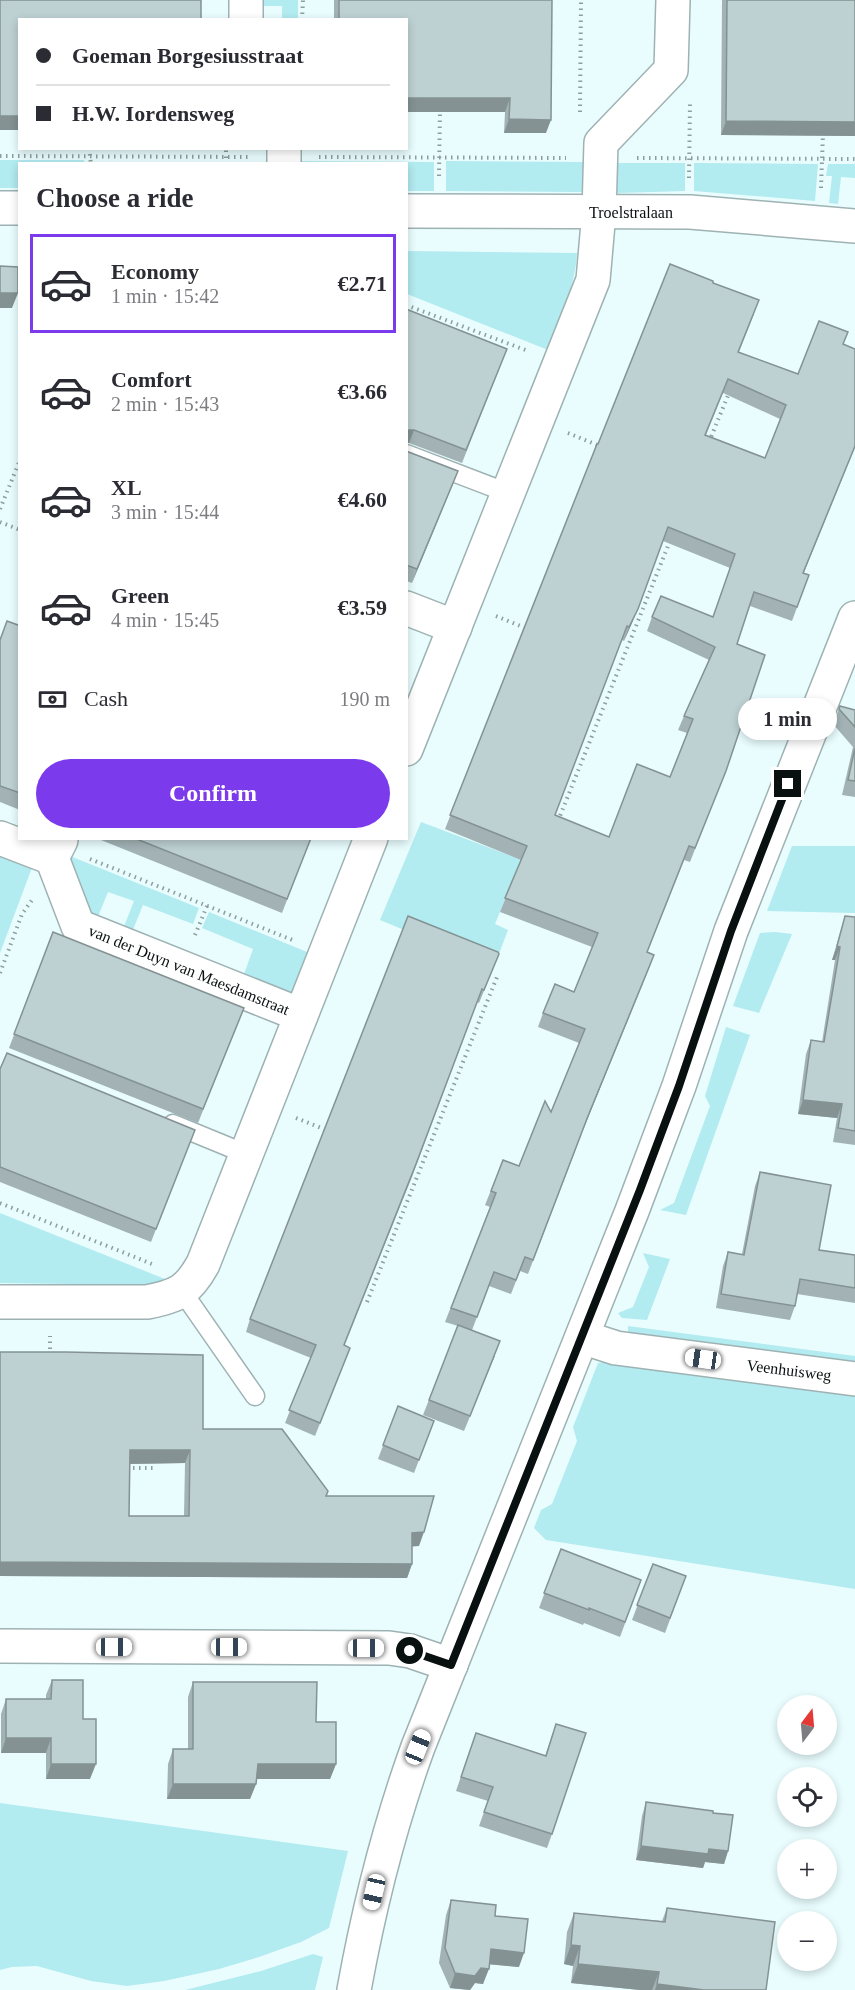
<!DOCTYPE html>
<meta charset="utf-8">
<style>
:root{--surface:#fff;--page:#f2f2f3;--text:#2b2b33;--muted:#7c7c81;--line:#e1e1e2;--accent:#7c3aed}
body{margin:0;font-family:"Times New Roman",serif;background:var(--page);color:var(--text);height:100vh;display:flex;flex-direction:column;font-size:22px;white-space:nowrap}
*{box-sizing:border-box;margin:0}
p{font-size:20px;color:var(--muted)}
.icon{flex:none;width:33px;height:33px;fill:none;stroke:currentColor;stroke-width:2;stroke-linecap:round;stroke-linejoin:round}
.map{position:relative;flex:1;overflow:hidden}
.sheet{position:absolute;left:18px;top:162px;width:390px;height:678px;display:flex;flex-direction:column;background:var(--surface);border-radius:0px;box-shadow:0 3px 9px #0003}
.sheet>*{flex:none}
.hud{position:absolute;left:18px;top:18px;width:390px;height:132px;border-radius:0px;box-shadow:0 3px 9px #0003;display:grid;align-content:center;height:132px;padding:0 18px;background:var(--surface)}
.needle{width:39px;rotate:16deg}
.buttons{position:absolute;left:777px;top:1695px;display:grid;gap:12px}
.buttons a{display:grid;place-items:center;width:60px;height:60px;border-radius:50%;background:var(--surface);box-shadow:0 3px 9px #0003;font-size:30px}
.end{position:absolute;width:27px;height:27px;margin:-14px;border:8px solid #091010;background:#fff;box-shadow:0 0 0 3px #fff}
.from{border-radius:50%}
.bubble{position:absolute;height:42px;border-radius:21px;background:var(--surface);box-shadow:0 3px 9px #0003;font-size:20px;font-weight:600;line-height:42px;text-align:center}
.car{position:absolute;width:18px;height:36px;margin:-18px -9px;border-radius:8px;box-shadow:0 0 4px 2px #0007;background:linear-gradient(#fff 24%,#345 0 40%,#fff 0 76%,#345 0 86%,#fff 0)}
.hud b{display:flex;align-items:center;gap:21px;height:57px;font-size:22px}
.hud b+b{border-top:2px solid var(--line)}
.hud i{width:15px;height:15px;background:var(--text)}
ul{padding:0;list-style:none}
li{display:flex;align-items:center;gap:18px;height:99px;margin:0 12px 9px;padding:0 6px;border:3px solid transparent;border-radius:0px}
li div{flex:1}
li b{display:block;font-size:22px}
li em{font-style:normal;font-weight:600}
li.current{border-color:var(--accent)}
li>.icon{width:54px;height:54px;stroke-width:1.5}
h2{padding:0 18px;font-size:27px;line-height:72px}
.pay{display:flex;align-items:center;gap:15px;height:66px;padding:0 18px;font-size:22px}
.pay p{margin-inline-start:auto}
.button{display:flex;gap:12px;margin-top:auto;padding:12px 18px}
.button a{flex:1;height:69px;border-radius:36px;background:var(--accent);color:#fff;font-size:24px;font-weight:600;line-height:69px;text-align:center}
.map>svg:first-child{display:block}
.green{fill:#b2ebf0}
.lines{fill:none;stroke-linecap:round;stroke-linejoin:round}
.service-casing{stroke:#9fb2b3;stroke-width:21}
.minor-casing{stroke:#9fb2b3;stroke-width:36}
.secondary-casing{stroke:#9fb2b3;stroke-width:36}
.path{stroke:#8e9d9e;stroke-width:4;stroke-dasharray:1.5 4.5;stroke-linecap:butt}
.service{stroke:#fff;stroke-width:18}
.minor{stroke:#fff;stroke-width:33}
.secondary{stroke:#fff;stroke-width:33}
.wall{fill:#a3b3b5;fill-rule:evenodd}
.shaded-wall{fill:#849293}
.building{fill:#bdd0d2;stroke:#849293;stroke-width:1.5;fill-rule:evenodd}
.route{stroke:#091010;stroke-width:8}
.labels{text-anchor:middle;dominant-baseline:central;stroke-width:5;stroke-linejoin:round;paint-order:stroke}
.street-label{font-size:16px;fill:#091010;stroke:#fff}
</style>
<div class="map">
<svg width="855" height="1990" viewBox="0 0 855 1990">
<rect width="100%" height="100%" fill="#e9fdfe"/>
<g class="green">
<polygon points="258,0 298,0 298,19 282,19 282,6 261,6"/>
<polygon points="0,160 84,160 84,163 20,164 19,188 0,188"/>
<polygon points="299,161 434,162 434,191 407,191 406,164 299,164"/>
<polygon points="446,161 586,162 585,189 581,192 446,191"/>
<polygon points="615,163 685,163 685,191 618,193 614,187"/>
<polygon points="694,163 818,164 815,201 694,191"/>
<polygon points="828,164 855,164 855,178 841,177 838,204 829,203 832,176 826,176"/>
<path d="M406 251 577 253C575 288 560 318 548 350L407 294Z"/>
<polygon points="421,822 535,865 507,895 495,924 508,930 494,967 380,920"/>
<polygon points="792,846 855,846 855,913 767,911"/>
<polygon points="0,852 33,865 0,953"/>
<polygon points="70,856 199,908 193,924 143,905 132,932 123,929 134,901 108,892 97,919 88,915 66,864"/>
<polygon points="209,912 317,956 292,996 243,977 253,949 202,928"/>
<polygon points="775,932 792,934 759,1013 733,1006 760,933"/>
<polygon points="726,1027 750,1035 686,1215 660,1210 674,1203 710,1106 705,1096"/>
<polygon points="0,1213 165,1279 155,1283 144,1285 0,1283"/>
<polygon points="643,1253 670,1259 647,1320 622,1318 618,1313 633,1307 649,1267"/>
<polygon points="628,1326 855,1356 855,1366 628,1333"/>
<polygon points="618,1360 855,1391 855,1589 546,1540 534,1528 541,1510 552,1504 577,1441 573,1427 598,1363"/>
<polygon points="0,1803 348,1851 329,1928 301,1942 259,1957 219,1969 164,1981 127,1986 91,1981 37,1966 12,1967 0,1970"/>
<polygon points="313,1954 323,1957 315,1990 185,1990 261,1971"/>
</g>
<g class="lines">
<defs>
<g id="service">
<polyline points="406,454 508,493"/>
<polyline points="173,1124 246,1154"/>
<polyline points="182,1291 255,1396"/>
</g>
<g id="minor">
<polyline points="246,20 246,0"/>
<polyline points="284,148 284,164"/>
<polyline points="0,208 20,208"/>
<polyline points="406,211 690,212 855,226"/>
<polyline points="406,608 455,627"/>
<polyline points="406,749 593,280 599,212 601,143 671,70 673,0"/>
<polyline points="0,838 52,858 61,840"/>
<polyline points="52,858 78,926 301,1015"/>
<path d="M0 1302H147C178 1296 188 1291 203 1264L371 838"/>
<polyline points="582,1337 616,1348 855,1379"/>
<polyline points="0,1646 389,1648 410,1651 451,1665"/>
</g>
<path id="secondary" d="M354 1990C369 1907 389 1827 418 1747L632 1211 679 1086 731 931 855 618"/>
</defs>
<use href="#service" class="service-casing"/>
<use href="#minor" class="minor-casing"/>
<use href="#secondary" class="secondary-casing"/>
<g class="path">
<polyline points="302,20 303,0"/>
<polyline points="580,112 581,0"/>
<polyline points="89,148 91,164"/>
<polyline points="0,156 248,157"/>
<polyline points="319,157 566,158"/>
<polyline points="637,158 855,159"/>
<polyline points="226,164 226,148"/>
<polyline points="439,176 440,109"/>
<polyline points="689,178 690,102"/>
<polyline points="821,188 823,133"/>
<polyline points="406,305 528,351"/>
<polyline points="568,433 600,446"/>
<polyline points="709,442 729,393"/>
<polyline points="0,509 20,460"/>
<polyline points="0,522 20,530"/>
<polyline points="496,616 528,629"/>
<polyline points="558,821 670,541"/>
<polyline points="90,859 295,941"/>
<polyline points="195,935 207,906"/>
<polyline points="0,973 22,914 32,900"/>
<polyline points="296,1118 329,1131"/>
<polyline points="0,1203 152,1264"/>
<polyline points="367,1302 497,977"/>
<polyline points="50,1355 50,1336"/>
<polyline points="127,1468 154,1468"/>
</g>
<use href="#service" class="service"/>
<use href="#minor" class="minor"/>
<use href="#secondary" class="secondary"/>
</g>
<g class="wall">
<polygon points="334,0 552,0 546,133 504,133 505,112 406,20 334,20"/>
<polygon points="722,0 855,0 855,136 721,135"/>
<path d="M713 283 754 314 739 352 798 374 843 344 804 573 809 575 792 621 750 606 737 644 720 785 690 862 684 860 647 953 654 955 649 969 583 1130 528 1274 520 1271 511 1294 489 1286 472 1330 495 1356 464 1431 423 1415 458 1326 445 1322 490 1207 485 1205 503 1160 519 1166 551 1112 579 1043 538 1027 543 1013 574 992 592 947 500 912 521 860 445 829 598 444ZM723 393 780 419 765 458 706 435ZM663 541 730 568 713 617H652L647 631 709 660 684 716 678 730 687 733 670 777 609 837 555 815 622 640 624 641 632 623Z"/>
<polygon points="406,309 502,362 462,463 409,443 406,443"/>
<polygon points="406,451 458,471 412,583 406,581"/>
<polygon points="20,622 20,810 0,802 0,640 18,625"/>
<polygon points="840,706 855,710 855,797 842,795 853,747 833,724"/>
<polygon points="96,838 311,838 282,913"/>
<polygon points="845,916 855,917 855,1145 833,1142 837,1118 798,1114 806,1054 811,1040 822,1042 835,960 832,960"/>
<polygon points="53,932 244,1008 198,1123 9,1048"/>
<polygon points="494,967 479,1003 477,1002 412,1177 344,1346 350,1348 315,1436 285,1423 311,1358 246,1332 250,1319"/>
<polygon points="0,1069 195,1130 151,1242 0,1182"/>
<polygon points="760,1172 819,1250 855,1255 855,1303 797,1294 795,1306 790,1320 716,1308 723,1266 728,1252 742,1254 755,1186"/>
<path d="M0 1352 203 1429 419 1546H412V1564L407 1578 0 1576ZM185 1463 184 1516H129L130 1464Z"/>
<polygon points="398,1406 434,1421 414,1473 378,1459"/>
<polygon points="561,1549 641,1580 620,1637 584,1623 583,1625 539,1608"/>
<polygon points="653,1564 686,1576 665,1633 632,1620"/>
<polygon points="52,1680 83,1719 90,1779 46,1779 46,1753 1,1753 1,1714 6,1699 46,1699 46,1695"/>
<polygon points="193,1682 316,1722 336,1764 330,1779 256,1779 256,1784 250,1799 167,1799 168,1764 173,1749 188,1749 188,1697"/>
<polygon points="556,1724 552,1834 547,1848 479,1826 488,1801 456,1791 471,1747 545,1756"/>
<polygon points="646,1802 713,1813 728,1851 724,1864 705,1862 703,1868 636,1860 642,1816"/>
<polygon points="451,1900 495,1916 519,1967 489,1964 483,1984 475,1983 470,1990 450,1988 439,1963 446,1915"/>
<polygon points="667,1908 766,1990 640,1990 571,1983 573,1966 564,1964 567,1932 574,1913 662,1921"/>
</g>
<g class="shaded-wall">
<polygon points="406,98 510,98 505,112 406,112"/>
<rect x="0" y="116" width="20" height="14"/>
<polygon points="509,119 551,120 546,133 504,133"/>
<polygon points="726,121 855,122 855,136 721,135"/>
<polygon points="0,293 18,293 12,308 0,308"/>
<polygon points="409,430 414,430 409,443 406,443 406,431"/>
<polygon points="855,446 855,447 798,587 803,573"/>
<polygon points="458,471 453,484 412,583 417,569"/>
<polygon points="663,541 632,623 624,641 629,627"/>
<polygon points="837,946 840,947 835,960 832,960"/>
<polygon points="654,955 583,1130 528,1274 588,1116"/>
<polygon points="803,1100 842,1104 837,1118 798,1114"/>
<polygon points="130,1450 190,1450 185,1463 125,1464"/>
<polygon points="424,1532 419,1546 407,1547 412,1533"/>
<polygon points="0,1562 412,1564 407,1578 0,1576"/>
<polygon points="6,1738 51,1738 46,1753 1,1753"/>
<polygon points="51,1764 96,1764 90,1779 46,1779"/>
<polygon points="258,1764 336,1764 330,1779 253,1779"/>
<polygon points="173,1784 256,1784 250,1799 167,1799"/>
<polygon points="641,1846 709,1849 728,1851 724,1864 705,1862 703,1868 636,1860"/>
<polygon points="571,1945 580,1946 573,1966 564,1964"/>
<polygon points="491,1949 524,1953 519,1967 486,1964"/>
<polygon points="578,1964 659,1972 652,1990 640,1990 571,1983"/>
<polygon points="481,1968 489,1969 483,1984 475,1983 470,1990 450,1988 455,1973"/>
<polygon points="657,1984 704,1990 655,1990"/>
</g>
<g class="building">
<polygon points="0,0 201,0 201,20 20,20 20,116 0,116"/>
<polygon points="339,0 552,0 551,120 509,119 510,98 406,98 406,20 339,20"/>
<polygon points="727,0 855,0 855,122 726,121"/>
<path d="M670 264 713 281V283L759 300 738 352 798 374 819 321 848 332 843 344 855 349V446L803 573 809 575 797 607 754 592 737 644 765 655 726 771 695 848 689 846 647 952 654 955 588 1116 533 1260 525 1257 516 1280 494 1272 477 1317 451 1308 496 1193 491 1191 503 1160 519 1166 545 1101 551 1112 585 1029 543 1013 555 984 574 992 598 933 505 898 527 846 450 815 597 444H598ZM728 379 786 405 765 458 705 435ZM668 527 735 554 713 617 661 596 652 617 715 647 684 716 693 719 670 777 637 764 609 837 555 815 627 626 629 627 638 609Z"/>
<polygon points="0,266 18,267 18,293 0,293"/>
<polygon points="406,309 507,349 466,450 414,430 409,430 406,431"/>
<polygon points="406,451 458,471 417,569 406,565"/>
<polygon points="7,621 18,625 20,622 20,793 0,786 0,640"/>
<polygon points="840,706 855,710 855,727 839,709"/>
<polygon points="855,748 855,781 848,780"/>
<polygon points="134,838 311,838 287,899"/>
<polygon points="408,916 498,952 499,954 484,990 482,989 416,1164 344,1345 350,1348 320,1423 289,1410 316,1345 250,1319"/>
<polygon points="845,916 855,917 855,1131 838,1128 842,1104 803,1100 811,1040 824,1042 840,947 837,946"/>
<polygon points="53,932 244,1008 203,1109 14,1034"/>
<polygon points="7,1053 195,1130 156,1229 0,1167 0,1069"/>
<polygon points="760,1172 831,1185 819,1250 855,1255 855,1288 800,1279 795,1306 721,1294 728,1252 744,1255"/>
<polygon points="458,1325 500,1341 470,1416 429,1400"/>
<path d="M0 1352H66L203 1355V1429H282L328 1491 326 1496H434L424 1532 412 1533V1564L0 1562ZM130 1450H190L189 1516H129Z"/>
<polygon points="398,1406 434,1421 419,1460 383,1445"/>
<polygon points="561,1549 641,1580 625,1622 589,1608 589,1610 544,1593"/>
<polygon points="653,1564 686,1576 670,1618 637,1605"/>
<polygon points="52,1680 83,1680 83,1719 96,1719 96,1764 51,1764 51,1738 6,1738 6,1699 51,1699"/>
<polygon points="193,1682 317,1682 316,1722 336,1722 336,1764 258,1764 256,1784 173,1784 173,1749 193,1749"/>
<polygon points="556,1724 586,1733 552,1834 484,1812 493,1787 461,1777 476,1733 546,1756"/>
<polygon points="646,1802 713,1811 713,1813 733,1815 728,1851 709,1849 708,1854 641,1846"/>
<polygon points="451,1900 496,1905 495,1916 528,1919 524,1953 491,1949 489,1969 481,1968 475,1976 455,1973 445,1948"/>
<polygon points="667,1908 775,1922 766,1990 704,1990 657,1984 659,1972 578,1964 580,1946 571,1945 574,1913 665,1922"/>
</g>
<g class="lines">
<polyline class="route" points="410,1651 451,1665 640,1190 679,1086 731,931 788,784"/>
</g>
<g class="labels">
<g class="street-label">
<text x="631" y="212">Troelstralaan</text>
<text transform="translate(189 970) rotate(22)">van der Duyn van Maesdamstraat</text>
<text transform="translate(789 1370) rotate(7)">Veenhuisweg</text>
</g>
</g>
</svg>
<div class="buttons">
<a><svg class="needle" viewBox="-14 -14 28 28"><path d="M0-13l5 13h-10z" fill="#e53935"/><path d="M0 13l5-13h-10z" fill="#7c7c81"/></svg></a>
<a><svg class="icon" aria-label="locate" viewBox="0 0 24 24"><circle cx="12" cy="12" r="6"/><path d="M12 2v4M12 18v4M2 12h4M18 12h4"/></svg></a>
<a>+</a>
<a>−</a>
</div>
<i class="end from" style="left:410px;top:1651px"></i>
<i class="end" style="left:788px;top:784px"></i>
<div class="bubble" style="left:738px;top:698px;width:99px">1 min</div>
<i class="car" style="left:703px;top:1359px;rotate:278deg"></i>
<i class="car" style="left:114px;top:1647px;rotate:90deg"></i>
<i class="car" style="left:229px;top:1647px;rotate:90deg"></i>
<i class="car" style="left:366px;top:1648px;rotate:90deg"></i>
<i class="car" style="left:418px;top:1747px;rotate:22deg"></i>
<i class="car" style="left:374px;top:1892px;rotate:193deg"></i>
<div class="hud">
<b><i class="from"></i>Goeman Borgesiusstraat</b>
<b><i></i>H.W. Iordensweg</b>
</div>
<section class="sheet">
<h2>Choose a ride</h2>
<ul>
<li class="current"><svg class="icon" aria-label="car" viewBox="0 0 24 24"><path d="M5 17H2v-5l4-1 3-4h7l3 4 3 1v5h-3M9 17h6M6 11h13"/><circle cx="7" cy="17" r="2"/><circle cx="17" cy="17" r="2"/></svg><div><b>Economy</b><p>1 min · 15:42</p></div><em>€2.71</em></li>
<li><svg class="icon" aria-label="car" viewBox="0 0 24 24"><path d="M5 17H2v-5l4-1 3-4h7l3 4 3 1v5h-3M9 17h6M6 11h13"/><circle cx="7" cy="17" r="2"/><circle cx="17" cy="17" r="2"/></svg><div><b>Comfort</b><p>2 min · 15:43</p></div><em>€3.66</em></li>
<li><svg class="icon" aria-label="car" viewBox="0 0 24 24"><path d="M5 17H2v-5l4-1 3-4h7l3 4 3 1v5h-3M9 17h6M6 11h13"/><circle cx="7" cy="17" r="2"/><circle cx="17" cy="17" r="2"/></svg><div><b>XL</b><p>3 min · 15:44</p></div><em>€4.60</em></li>
<li><svg class="icon" aria-label="car" viewBox="0 0 24 24"><path d="M5 17H2v-5l4-1 3-4h7l3 4 3 1v5h-3M9 17h6M6 11h13"/><circle cx="7" cy="17" r="2"/><circle cx="17" cy="17" r="2"/></svg><div><b>Green</b><p>4 min · 15:45</p></div><em>€3.59</em></li>
</ul>
<div class="pay"><svg class="icon" aria-label="cash" viewBox="0 0 24 24"><path d="M3 7h18v10H3z"/><circle cx="12" cy="12" r="2"/></svg>Cash<p>190 m</p></div>
<div class="button"><a>Confirm</a></div>
</section>
</div>
